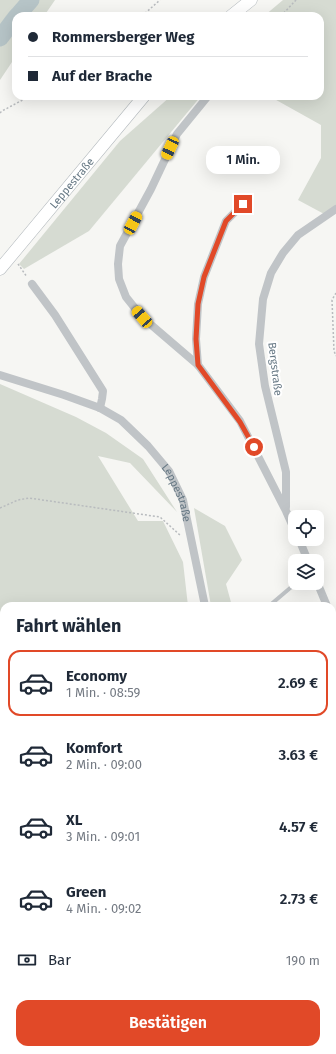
<!DOCTYPE html>
<html lang="de">
<meta charset="utf-8">
<style>
:root{--surface:#fff;--page:#f2f2f3;--text:#1f2937;--muted:#747a83;--line:#e0e1e3;--accent:#e14928}
body{margin:0;font-family:"Fira Sans",sans-serif;background:var(--page);color:var(--text);height:100vh;display:flex;flex-direction:column;font-size:15px;white-space:nowrap}
*{box-sizing:border-box;margin:0}
p{font-size:13px;color:var(--muted)}
.icon{flex:none;width:22px;height:22px;fill:none;stroke:currentColor;stroke-width:2;stroke-linecap:round;stroke-linejoin:round}
.map{position:relative;flex:1;overflow:hidden}
.sheet{position:absolute;left:0px;top:602px;width:336px;height:452px;display:flex;flex-direction:column;background:var(--surface);border-radius:12px 12px 0 0;box-shadow:0 4px 16px #0002}
.sheet>*{flex:none}
.top-card{position:absolute;left:12px;top:12px;width:312px;height:88px;border-radius:12px;box-shadow:0 4px 16px #0002;display:grid;align-content:center;height:88px;padding:0 16px;background:var(--surface)}
.tools{position:absolute;left:288px;top:510px;display:grid;gap:8px}
.tools a{display:grid;place-items:center;width:36px;height:36px;border-radius:8px;background:var(--surface);box-shadow:0 4px 16px #0002;font-size:20px}
.end{position:absolute;width:18px;height:18px;margin:-9px;border:5px solid #e14928;background:#fff;box-shadow:0 0 0 2px #fff}
.from{border-radius:50%}
.bubble{position:absolute;height:28px;border-radius:12px;background:var(--surface);box-shadow:0 4px 16px #0002;font-size:13px;font-weight:600;line-height:28px;text-align:center}
.car{position:absolute;width:12px;height:24px;margin:-12px -6px;border-radius:5px;box-shadow:0 0 3px 1px #0007;background:linear-gradient(#f5c518 24%,#345 0 40%,#f5c518 0 76%,#345 0 86%,#f5c518 0)}
.top-card b{display:flex;align-items:center;gap:14px;height:38px;font-size:15px}
.top-card b+b{border-top:1px solid var(--line)}
.top-card i{width:10px;height:10px;background:var(--text)}
ul{padding:0;list-style:none}
li{display:flex;align-items:center;gap:12px;height:66px;margin:0 8px 6px;padding:0 8px;border:2px solid transparent;border-radius:12px}
li div{flex:1}
li b{display:block;font-size:15px}
li em{font-style:normal;font-weight:600}
li.selected{border-color:var(--accent)}
li>.icon{width:36px;height:36px;stroke-width:1.5}
h2{padding:0 16px;font-size:18px;line-height:48px}
.pay{display:flex;align-items:center;gap:10px;height:44px;padding:0 16px;font-size:15px}
.pay p{margin-inline-start:auto}
.action{display:flex;gap:8px;margin-top:auto;padding:8px 16px}
.action a{flex:1;height:46px;border-radius:12px;background:var(--accent);color:#fff;font-size:16px;font-weight:600;line-height:46px;text-align:center}
.map>svg:first-child{display:block}
.green{fill:#d6dbd2}
.lines{fill:none;stroke-linecap:round;stroke-linejoin:round}
.river{stroke:#b6c4c7;stroke-width:17}
.secondary-casing{stroke:#b2b8bc;stroke-width:13}
.path{stroke:#b8bbbe;stroke-width:1.5;stroke-dasharray:2 2;stroke-linecap:butt}
.service{stroke:#c0c4c7;stroke-width:4}
.minor{stroke:#c0c4c7;stroke-width:8}
.secondary{stroke:#fff;stroke-width:12}
.route{stroke:#e14928;stroke-width:5}
.labels{text-anchor:middle;dominant-baseline:central;stroke-width:4;stroke-linejoin:round;paint-order:stroke}
.street-label{font-size:11px;fill:#667884;stroke:#fff}
</style>
<div class="map">
<svg width="336" height="1054" viewBox="0 0 336 1054">
<rect width="100%" height="100%" fill="#f6f6f3"/>
<g class="green">
<polygon points="0,0 55,0 44,16 16,16 16,56 0,80"/>
<polygon points="283,0 336,0 336,210 326,215 298,200 321,158 321,125 269,96 320,96 320,16 264,16"/>
<polygon points="171,96 201,96 89,231 24,269 19,264 120,141"/>
<polygon points="0,384 76,417 106,433 143,459 177,512 130,463 98,456 138,521 163,521 183,562 188,606 4,606 4,826 0,828"/>
<polygon points="194,508 225,526 242,560 226,584 232,606 211,606"/>
<polygon points="336,694 336,971 332,970 332,695"/>
<polygon points="4,829 4,966 0,964 0,831"/>
<polygon points="0,967 4,968 4,1013 0,1011"/>
<polygon points="189,1050 309,1050 312,1054 188,1054"/>
</g>
<g class="lines">
<g class="river">
<polyline points="17,16 31,0"/>
<polyline points="0,38 16,17"/>
</g>
<defs>
<g id="secondary">
<polyline points="231,16 251,0"/>
<path id="s2" d="M0 269 144 96"/>
</g>
</defs>
<use href="#secondary" class="secondary-casing"/>
<g class="path">
<polyline points="142,16 160,0"/>
<polyline points="281,16 296,0"/>
<polyline points="0,113 2,111 30,96"/>
<polyline points="18,264 27,277"/>
<polyline points="336,293 332,300 334,351 336,356"/>
<polyline points="0,508 18,500 29,498 160,517 181,536"/>
<polyline points="0,830 4,828"/>
<polyline points="0,966 4,967"/>
<polyline points="64,1050 66,1054"/>
</g>
<polyline class="service" points="269,606 296,583"/>
<g class="minor">
<polyline points="208,96 177,134 151,189 120,246 118,264 119,279 126,297 142,317 198,365 240,421 286,511 295,531"/>
<polyline points="32,284 55,315 103,391 102,399 100,408"/>
<polyline points="198,365 196,339 198,304 204,277 226,221 243,204"/>
<path id="s1" d="M0 375 64 395 100 408 121 420 148 446 169 471 183 500 205 606"/>
<polyline points="286,507 286,472 265,386 259,344 263,299 271,273 283,253 298,235 336,209"/>
<polyline points="299,539 308,561"/>
<polyline points="317,582 327,606"/>
<polyline points="332,617 336,626"/>
<polyline points="332,661 336,661"/>
</g>
<use href="#secondary" class="secondary"/>
</g>
<g class="lines">
<polyline class="route" points="243,204 226,221 204,277 198,304 196,339 198,365 240,422 254,447"/>
</g>
<g class="labels">
<g class="street-label">
<text stroke="none"><textPath href="#s2" startOffset="112">Leppestraße</textPath></text>
<text transform="translate(275 369) rotate(83)">Bergstraße</text>
<text stroke="none"><textPath href="#s1" startOffset="223">Leppestraße</textPath></text>
</g>
</g>
</svg>
<div class="tools">
<a><svg class="icon" aria-label="locate" viewBox="0 0 24 24"><circle cx="12" cy="12" r="6"/><path d="M12 2v4M12 18v4M2 12h4M18 12h4"/></svg></a>
<a><svg class="icon" aria-label="layers" viewBox="0 0 24 24"><path d="M12 4l9 5-9 5-9-5zM3 14l9 5 9-5"/></svg></a>
</div>
<i class="end from" style="left:254px;top:447px"></i>
<i class="end" style="left:243px;top:204px"></i>
<div class="bubble" style="left:206px;top:146px;width:74px">1 Min.</div>
<i class="car" style="left:170px;top:148px;rotate:205deg"></i>
<i class="car" style="left:133px;top:223px;rotate:28deg"></i>
<i class="car" style="left:142px;top:317px;rotate:319deg"></i>
<div class="top-card">
<b><i class="from"></i>Rommersberger Weg</b>
<b><i></i>Auf der Brache</b>
</div>
<section class="sheet">
<h2>Fahrt wählen</h2>
<ul>
<li class="selected"><svg class="icon" aria-label="car" viewBox="0 0 24 24"><path d="M5 17H2v-5l4-1 3-4h7l3 4 3 1v5h-3M9 17h6M6 11h13"/><circle cx="7" cy="17" r="2"/><circle cx="17" cy="17" r="2"/></svg><div><b>Economy</b><p>1 Min. · 08:59</p></div><em>2.69 €</em></li>
<li><svg class="icon" aria-label="car" viewBox="0 0 24 24"><path d="M5 17H2v-5l4-1 3-4h7l3 4 3 1v5h-3M9 17h6M6 11h13"/><circle cx="7" cy="17" r="2"/><circle cx="17" cy="17" r="2"/></svg><div><b>Komfort</b><p>2 Min. · 09:00</p></div><em>3.63 €</em></li>
<li><svg class="icon" aria-label="car" viewBox="0 0 24 24"><path d="M5 17H2v-5l4-1 3-4h7l3 4 3 1v5h-3M9 17h6M6 11h13"/><circle cx="7" cy="17" r="2"/><circle cx="17" cy="17" r="2"/></svg><div><b>XL</b><p>3 Min. · 09:01</p></div><em>4.57 €</em></li>
<li><svg class="icon" aria-label="car" viewBox="0 0 24 24"><path d="M5 17H2v-5l4-1 3-4h7l3 4 3 1v5h-3M9 17h6M6 11h13"/><circle cx="7" cy="17" r="2"/><circle cx="17" cy="17" r="2"/></svg><div><b>Green</b><p>4 Min. · 09:02</p></div><em>2.73 €</em></li>
</ul>
<div class="pay"><svg class="icon" aria-label="cash" viewBox="0 0 24 24"><path d="M3 7h18v10H3z"/><circle cx="12" cy="12" r="2"/></svg>Bar<p>190 m</p></div>
<div class="action"><a>Bestätigen</a></div>
</section>
</div>
